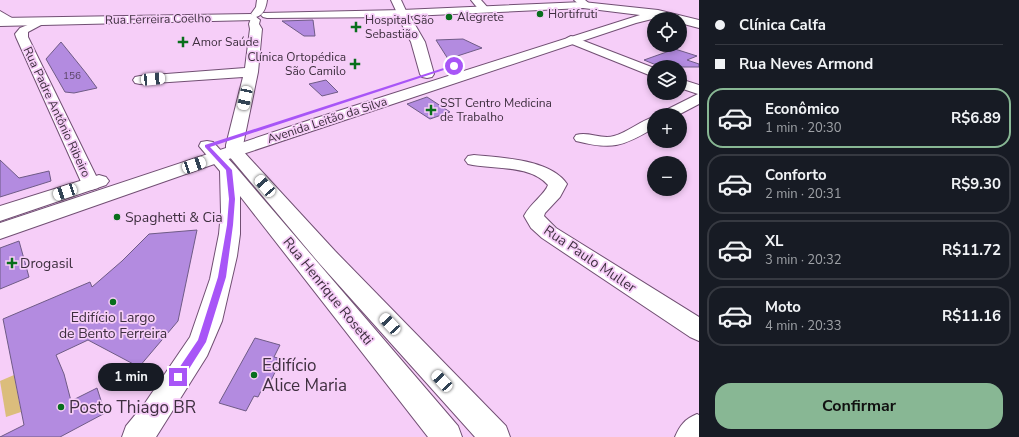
<!DOCTYPE html>
<html lang="pt">
<meta charset="utf-8">
<style>
:root{--surface:#171b24;--page:#20242c;--text:#f1f3f6;--muted:#9ea1a6;--line:#363941;--accent:#88b794}
body{margin:0;font-family:"Nunito Sans",sans-serif;background:var(--page);color:var(--text);height:100vh;display:flex;flex-direction:column;font-size:15px;white-space:nowrap}
*{box-sizing:border-box;margin:0}
p{font-size:13px;color:var(--muted)}
.icon{flex:none;width:22px;height:22px;fill:none;stroke:currentColor;stroke-width:2;stroke-linecap:round;stroke-linejoin:round}
.map{position:relative;flex:1;overflow:hidden}
.details{display:flex;flex-direction:column;background:var(--surface);width:320px}
.details>*{flex:none}
.hud{display:grid;align-content:center;height:88px;padding:0 16px;background:var(--surface)}
.fabs{position:absolute;left:647px;top:12px;display:grid;gap:8px}
.fabs a{display:grid;place-items:center;width:40px;height:40px;border-radius:50%;background:var(--surface);box-shadow:0 2px 6px #0003;font-size:20px}
.end{position:absolute;width:18px;height:18px;margin:-9px;border:5px solid #a855f7;background:#fff;box-shadow:0 0 0 2px #fff}
.from{border-radius:50%}
.bubble{position:absolute;height:28px;border-radius:14px;background:var(--surface);box-shadow:0 2px 6px #0003;font-size:13px;font-weight:700;line-height:28px;text-align:center}
.car{position:absolute;width:12px;height:24px;margin:-12px -6px;border-radius:5px;box-shadow:0 0 3px 1px #0007;background:linear-gradient(#fff 24%,#345 0 40%,#fff 0 76%,#345 0 86%,#fff 0)}
.hud b{display:flex;align-items:center;gap:14px;height:38px;font-size:15px}
.hud b+b{border-top:1px solid var(--line)}
.hud i{width:10px;height:10px;background:var(--text)}
ul{padding:0;list-style:none}
li{display:flex;align-items:center;gap:12px;height:60px;margin:0 8px 6px;padding:0 8px;border:2px solid var(--line);border-radius:16px}
li div{flex:1}
li b{display:block;font-size:15px}
li em{font-style:normal;font-weight:700}
li.current{border-color:var(--accent)}
li>.icon{width:36px;height:36px;stroke-width:1.5}
.primary-button{display:flex;gap:8px;margin-top:auto;padding:8px 16px}
.primary-button a{flex:1;height:46px;border-radius:16px;background:var(--accent);color:#111;font-size:16px;font-weight:700;line-height:46px;text-align:center}
main{display:flex;flex:1;min-height:0}
.map>svg:first-child{display:block}
.green{fill:#dbbd7c}
.building{fill:#b38be0;stroke:#6f5b86}
.lines{fill:none;stroke-linecap:round;stroke-linejoin:round}
.street-casing{stroke:#714f73;stroke-width:2}
.secondary-casing{stroke:#714f73;stroke-width:2}
.street{fill:#fff;fill-rule:evenodd}
.secondary{fill:#fff;fill-rule:evenodd}
.route{fill:#a855f7}
.poi-dot{fill:#086e1c;stroke:#f6cef8;stroke-width:1.5}
.labels{text-anchor:middle;dominant-baseline:central;stroke-width:3.5;stroke-linejoin:round;paint-order:stroke}
.far-number-label{font-size:10px;fill:#5b4667}
.far-poi-label{font-size:12px;fill:#3e2f3f;stroke:#f6cef8;text-anchor:start}
.far-street-label{font-size:12px;fill:#3e2f3f;stroke:#f6cef8}
.poi-label{font-size:14px;fill:#3e2f3f;stroke:#f6cef8;text-anchor:start}
.street-label{font-size:14px;fill:#3e2f3f;stroke:#f6cef8}
.near-poi-label{font-size:17px;fill:#3e2f3f;stroke:#f6cef8;text-anchor:start}
</style>
<main>
<div class="map">
<svg width="699" height="437" viewBox="0 0 699 437">
<rect width="100%" height="100%" fill="#f6cef8"/>
<polygon class="green" points="14,375 21,412 6,417 0,381"/>
<g class="building">
<polygon points="313,20 315,36 304,36 282,21"/>
<polygon points="463,39 482,48 448,59 436,40"/>
<polygon points="61,42 86,73 97,88 74,93 65,92 46,59"/>
<polygon points="675,49 697,56 687,60 699,64 699,67 661,67 644,60"/>
<polygon points="326,80 338,92 322,96 309,84"/>
<polygon points="427,97 450,112 430,119 407,104"/>
<polygon points="0,160 19,178 49,171 51,181 0,197"/>
<polygon points="197,230 178,321 139,367 88,340 56,355 64,374 71,401 97,388 105,413 60,437 0,437 24,425 3,319 90,282 92,287 122,261 149,234"/>
<polygon points="19,241 29,277 0,289 0,248"/>
<polygon points="255,338 280,345 274,357 278,358 273,367 277,368 267,389 263,387 258,397 254,396 246,411 219,403"/>
</g>
<g class="lines">
<defs>
<g id="street">
<path d="M257 0H267C266 7 264 15 256 17L260 20 259 24 262 29 258 72 242 150 335 251 506 426 510 437H475L319 263 228 155 226 151V145L243 77 140 84 135 83 133 80 135 77 140 76 245 68 250 29 249 24 251 18 255 17 251 14 256 7Z"/>
<polygon points="391,0 401,0 407,13 406,15 398,15"/>
<polygon points="471,0 481,0 489,9 484,12 480,11"/>
<polygon points="574,0 585,0 591,5 586,8 582,7"/>
<polygon points="0,11 12,18 9,24 5,25 0,23"/>
<polygon points="35,22 41,25 28,32 28,37 100,184 98,188 91,190 84,188 82,184 16,37 15,34 20,28"/>
<polygon points="571,36 654,68 654,77 567,42 565,40 567,38"/>
<polygon points="680,79 699,85 699,104 678,115 659,115 662,112 698,94 680,88"/>
<path d="M654 117V128C622 147 612 150 576 141L574 138 576 135C589 131 601 140 614 136 628 132 640 121 654 117Z"/>
<polygon points="207,141 213,142 235,166 458,426 462,437 428,437 240,196 240,234 237,256 222,321 207,356 156,437 122,437 126,426 145,403 190,337 210,279 219,234 221,212 220,171 199,146 201,142"/>
<path d="M474 155C502 158 550 159 567 184L560 197 545 213 544 216 556 228 699 317V341L690 337 542 238 531 228 524 216C530 204 545 194 548 185 529 164 493 170 468 164L465 160 468 156Z"/>
<path d="M697 414 699 415V437H675C680 425 685 419 697 414Z"/>
</g>
<g id="secondary">
<polygon points="583,2 658,10 699,20 699,28 680,23 680,19 660,17 636,23 243,154 0,239 0,223 310,120 640,15 583,8 410,16 425,42 434,74 432,77 427,78 422,77 420,74 411,42 398,17 267,18 263,17 261,15 263,13 402,10"/>
<polygon points="251,14 255,16 257,18 255,20 0,26 0,18"/>
<polygon points="99,175 106,177 109,181 106,185 0,221 0,206"/>
</g>
</defs>
<use href="#street" class="street-casing"/>
<use href="#secondary" class="secondary-casing"/>
<use href="#street" class="street"/>
<use href="#secondary" class="secondary"/>
</g>
<polygon class="route" points="453,65 456,66 210,147 232,170 235,199 233,225 226,277 206,342 182,380 175,380 174,377 175,374 198,340 218,277 227,225 229,199 226,170 205,147 205,145"/>
<g class="poi-dot">
<circle cx="540" cy="14" r="4"/>
<circle cx="449" cy="17" r="4"/>
<path d="M354 21h4v4h4v4h-4v4h-4v-4h-4v-4h4z"/>
<path d="M181 36h4v4h4v4h-4v4h-4v-4h-4v-4h4z"/>
<path d="M353 58h4v4h4v4h-4v4h-4v-4h-4v-4h4z"/>
<path d="M429 104h4v4h4v4h-4v4h-4v-4h-4v-4h4z"/>
<circle cx="117" cy="217" r="4"/>
<path d="M10 257h4v4h4v4h-4v4h-4v-4h-4v-4h4z"/>
<circle cx="113" cy="302" r="4"/>
<circle cx="254" cy="375" r="4"/>
<circle cx="61" cy="407" r="4"/>
</g>
<g class="labels">
<g class="far-number-label">
<text x="72" y="76">156</text>
</g>
<g class="far-poi-label">
<text x="548" y="14">Hortifruti</text>
<text x="457" y="17">Alegrete</text>
<text x="365" y="20">Hospital São<tspan x="365" dy="14">Sebastião</tspan></text>
<text x="192" y="42">Amor Saúde</text>
<text x="346" y="57" text-anchor="end">Clínica Ortopédica<tspan x="346" dy="14">São Camilo</tspan></text>
<text x="440" y="103">SST Centro Medicina<tspan x="440" dy="14">de Trabalho</tspan></text>
</g>
<g class="far-street-label">
<text transform="translate(158 19) rotate(-1)">Rua Ferreira Coelho</text>
<text transform="translate(57 112) rotate(65)">Rua Padre Antônio Ribeiro</text>
<text transform="translate(327 120) rotate(-18)">Avenida Leitão da Silva</text>
</g>
<g class="poi-label">
<text x="125" y="217">Spaghetti &amp; Cia</text>
<text x="20" y="263">Drogasil</text>
<text x="113" y="317" text-anchor="middle">Edifício Largo<tspan x="113" dy="16">de Bento Ferreira</tspan></text>
</g>
<g class="street-label">
<text transform="translate(590 259) rotate(34)">Rua Paulo Muller</text>
<text transform="translate(328 291) rotate(51)">Rua Henrique Rosetti</text>
</g>
<g class="near-poi-label">
<text x="262" y="365">Edifício<tspan x="262" dy="20">Alice Maria</tspan></text>
<text x="69" y="407">Posto Thiago BR</text>
</g>
</g>
</svg>
<div class="fabs">
<a><svg class="icon" aria-label="locate" viewBox="0 0 24 24"><circle cx="12" cy="12" r="6"/><path d="M12 2v4M12 18v4M2 12h4M18 12h4"/></svg></a>
<a><svg class="icon" aria-label="layers" viewBox="0 0 24 24"><path d="M12 4l9 5-9 5-9-5zM3 14l9 5 9-5"/></svg></a>
<a>+</a>
<a>−</a>
</div>
<i class="end from" style="left:454px;top:66px"></i>
<i class="end" style="left:178px;top:377px"></i>
<div class="bubble" style="left:98px;top:363px;width:66px">1 min</div>
<i class="car" style="left:153px;top:79px;rotate:85deg"></i>
<i class="car" style="left:245px;top:98px;rotate:192deg"></i>
<i class="car" style="left:194px;top:165px;rotate:71deg"></i>
<i class="car" style="left:265px;top:186px;rotate:319deg"></i>
<i class="car" style="left:65px;top:192px;rotate:251deg"></i>
<i class="car" style="left:390px;top:324px;rotate:317deg"></i>
<i class="car" style="left:442px;top:381px;rotate:317deg"></i>
</div>
<section class="details">
<div class="hud">
<b><i class="from"></i>Clínica Calfa</b>
<b><i></i>Rua Neves Armond</b>
</div>
<ul>
<li class="current"><svg class="icon" aria-label="car" viewBox="0 0 24 24"><path d="M5 17H2v-5l4-1 3-4h7l3 4 3 1v5h-3M9 17h6M6 11h13"/><circle cx="7" cy="17" r="2"/><circle cx="17" cy="17" r="2"/></svg><div><b>Econômico</b><p>1 min · 20:30</p></div><em>R$6.89</em></li>
<li><svg class="icon" aria-label="car" viewBox="0 0 24 24"><path d="M5 17H2v-5l4-1 3-4h7l3 4 3 1v5h-3M9 17h6M6 11h13"/><circle cx="7" cy="17" r="2"/><circle cx="17" cy="17" r="2"/></svg><div><b>Conforto</b><p>2 min · 20:31</p></div><em>R$9.30</em></li>
<li><svg class="icon" aria-label="car" viewBox="0 0 24 24"><path d="M5 17H2v-5l4-1 3-4h7l3 4 3 1v5h-3M9 17h6M6 11h13"/><circle cx="7" cy="17" r="2"/><circle cx="17" cy="17" r="2"/></svg><div><b>XL</b><p>3 min · 20:32</p></div><em>R$11.72</em></li>
<li><svg class="icon" aria-label="car" viewBox="0 0 24 24"><path d="M5 17H2v-5l4-1 3-4h7l3 4 3 1v5h-3M9 17h6M6 11h13"/><circle cx="7" cy="17" r="2"/><circle cx="17" cy="17" r="2"/></svg><div><b>Moto</b><p>4 min · 20:33</p></div><em>R$11.16</em></li>
</ul>
<div class="primary-button"><a>Confirmar</a></div>
</section>
</main>
